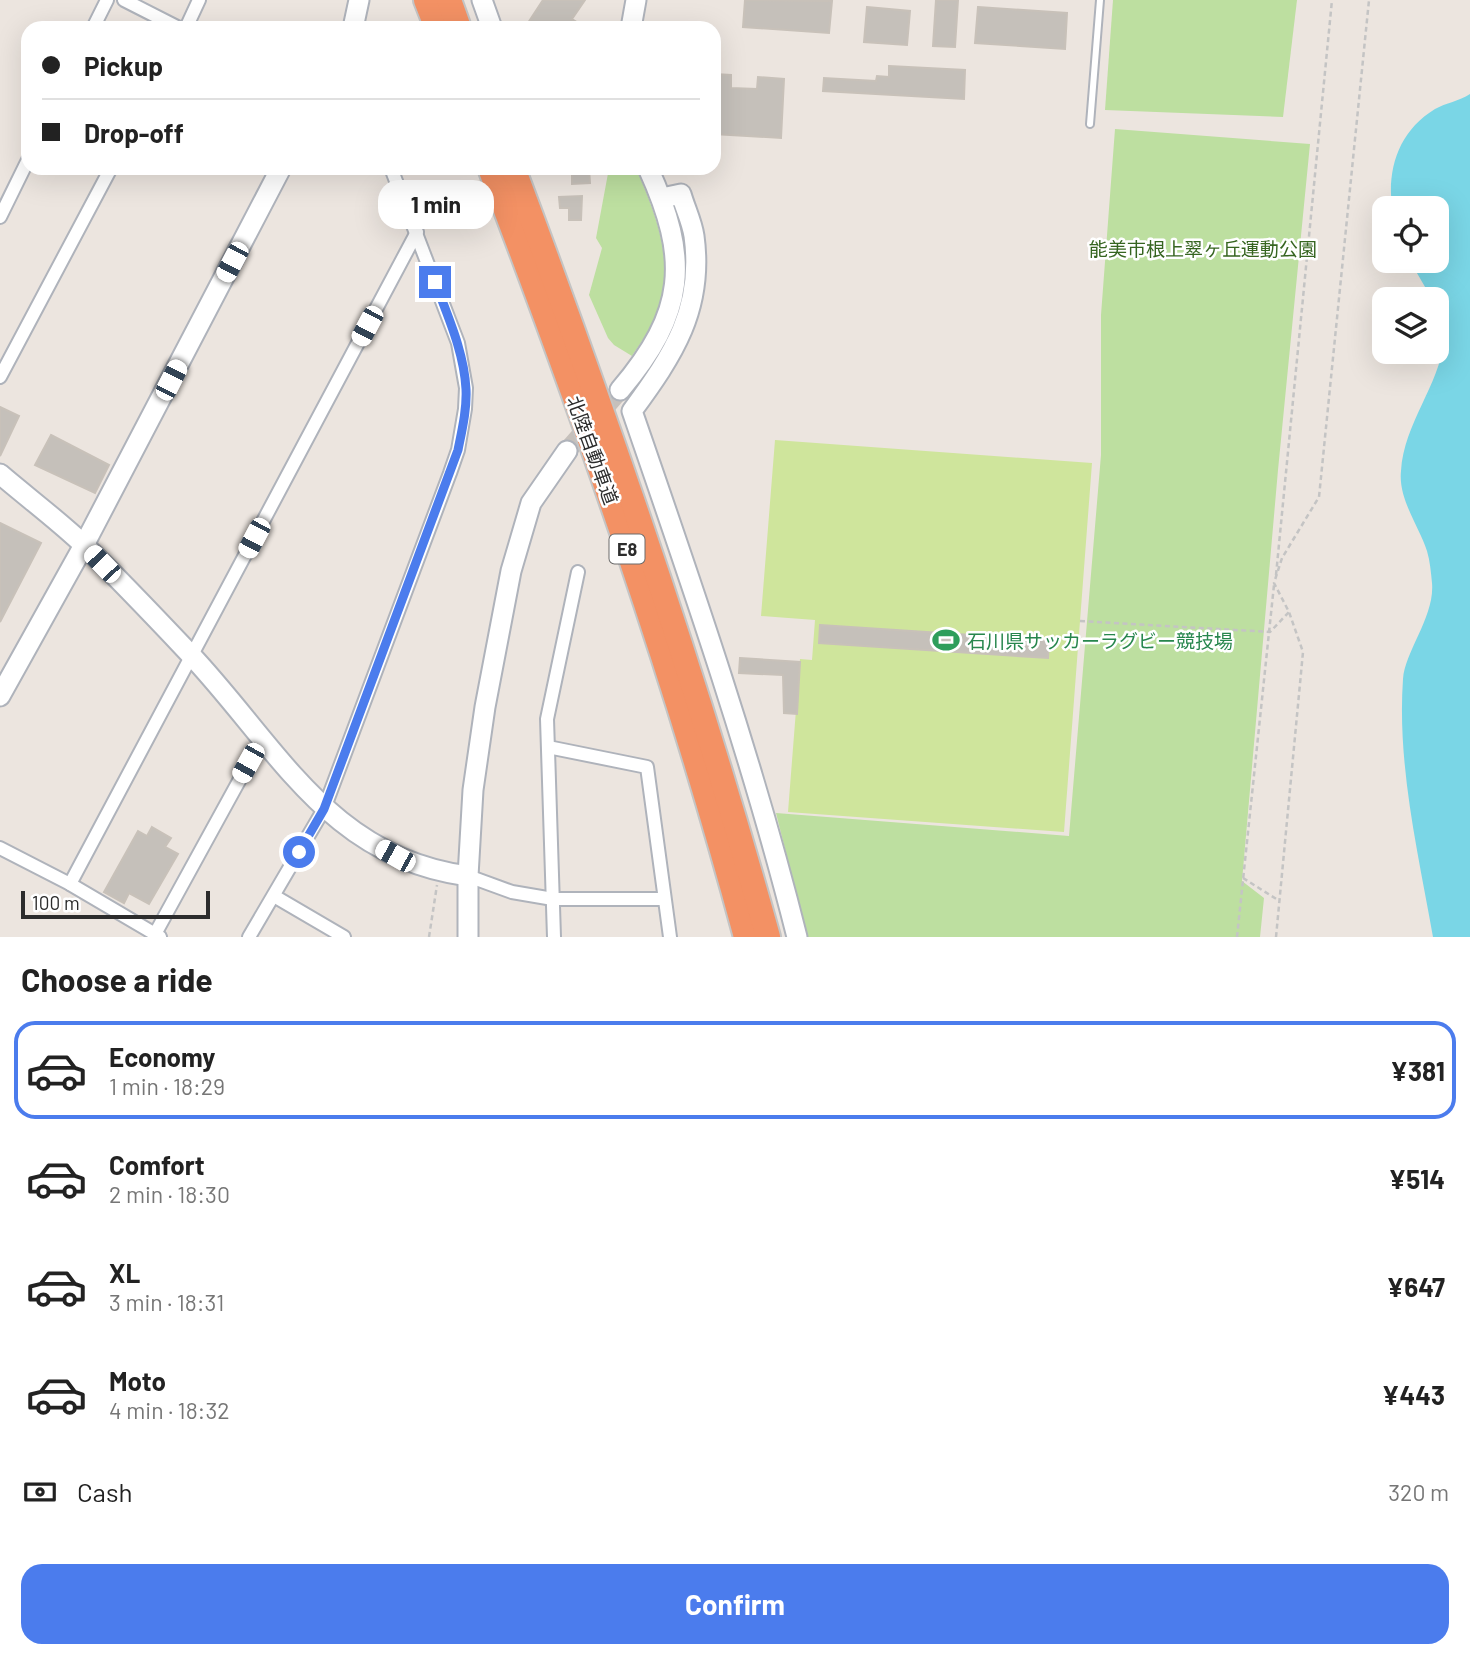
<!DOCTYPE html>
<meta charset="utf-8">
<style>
:root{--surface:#fff;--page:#f2f2f2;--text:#222;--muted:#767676;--line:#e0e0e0;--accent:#4b7ced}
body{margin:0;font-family:Barlow,"Noto Sans JP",sans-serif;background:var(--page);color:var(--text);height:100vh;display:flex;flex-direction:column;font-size:26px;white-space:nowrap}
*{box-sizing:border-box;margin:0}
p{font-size:23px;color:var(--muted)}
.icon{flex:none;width:38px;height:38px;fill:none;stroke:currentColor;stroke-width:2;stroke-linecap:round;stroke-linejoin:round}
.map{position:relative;height:937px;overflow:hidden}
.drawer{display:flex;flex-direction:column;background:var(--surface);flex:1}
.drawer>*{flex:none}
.top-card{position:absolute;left:21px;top:21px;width:700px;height:154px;border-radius:21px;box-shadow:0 7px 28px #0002;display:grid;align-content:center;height:154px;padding:0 21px;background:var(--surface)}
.fabs{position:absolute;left:1372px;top:196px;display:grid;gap:14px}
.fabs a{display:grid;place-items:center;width:77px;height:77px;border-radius:14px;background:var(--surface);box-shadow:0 7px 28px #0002;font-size:35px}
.scale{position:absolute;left:21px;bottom:18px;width:189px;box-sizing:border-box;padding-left:7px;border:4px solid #2c2c2c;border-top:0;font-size:19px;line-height:24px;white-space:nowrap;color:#2c2c2c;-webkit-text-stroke:5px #fff;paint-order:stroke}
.end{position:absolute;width:32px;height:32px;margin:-16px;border:9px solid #4b7ced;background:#fff;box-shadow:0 0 0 4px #fff}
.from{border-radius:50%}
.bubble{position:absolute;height:49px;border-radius:21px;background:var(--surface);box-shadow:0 7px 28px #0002;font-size:23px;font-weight:700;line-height:49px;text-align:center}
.car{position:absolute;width:21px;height:42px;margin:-21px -10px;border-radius:9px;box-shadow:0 0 5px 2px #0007;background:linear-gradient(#fff 24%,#345 0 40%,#fff 0 76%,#345 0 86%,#fff 0)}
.top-card b{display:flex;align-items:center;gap:24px;height:66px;font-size:26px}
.top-card b+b{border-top:2px solid var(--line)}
.top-card i{width:18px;height:18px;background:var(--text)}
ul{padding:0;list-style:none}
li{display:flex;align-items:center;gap:21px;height:98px;margin:0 14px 10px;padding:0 7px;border:4px solid transparent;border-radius:21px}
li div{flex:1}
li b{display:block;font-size:26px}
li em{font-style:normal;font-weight:700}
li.active{border-color:var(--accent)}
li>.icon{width:63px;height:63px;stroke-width:1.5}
h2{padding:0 21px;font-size:32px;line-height:84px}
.pay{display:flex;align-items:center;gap:18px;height:77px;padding:0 21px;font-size:26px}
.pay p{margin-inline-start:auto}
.action{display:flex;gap:14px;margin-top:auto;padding:14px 21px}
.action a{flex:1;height:80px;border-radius:21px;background:var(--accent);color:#fff;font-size:28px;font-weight:700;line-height:80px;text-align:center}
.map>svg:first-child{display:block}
.green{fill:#bddfa0}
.pitch{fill:#cfe59c}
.water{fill:#7ad6e6}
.building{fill:#c5c0ba;stroke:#c8c1b9;stroke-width:2}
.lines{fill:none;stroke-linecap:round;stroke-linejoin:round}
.secondary-tunnel{stroke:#c6c0bb;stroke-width:19;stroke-dasharray:19 10;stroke-linecap:butt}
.lane-casing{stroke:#afb3bb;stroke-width:10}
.street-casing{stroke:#afb3bb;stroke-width:16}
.secondary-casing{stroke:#afb3bb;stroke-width:23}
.highway-casing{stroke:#c4c4c4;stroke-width:28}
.path{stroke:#c4c4c4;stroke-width:2.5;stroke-dasharray:5 3.5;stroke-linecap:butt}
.lane{stroke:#fff;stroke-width:6}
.street{stroke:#fff;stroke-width:12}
.secondary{stroke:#fff;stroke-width:19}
.highway{stroke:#f39164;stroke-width:24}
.route{stroke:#4b7ced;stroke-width:9}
.labels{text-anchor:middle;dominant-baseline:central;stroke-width:5;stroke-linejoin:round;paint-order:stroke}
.shield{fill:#fff;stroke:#6b6b6b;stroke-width:2}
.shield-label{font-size:18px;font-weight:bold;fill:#2c2c2c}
.park-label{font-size:19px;fill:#366520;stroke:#fff}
.street-label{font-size:19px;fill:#2c2c2c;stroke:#fff}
.leisure-label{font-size:19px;fill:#27864d;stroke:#fff;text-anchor:start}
</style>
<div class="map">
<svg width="1470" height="937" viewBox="0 0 1470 937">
<rect width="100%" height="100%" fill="#ece5df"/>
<g class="green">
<polygon points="1113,0 1297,0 1283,117 1105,110"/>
<polygon points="1115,129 1310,144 1278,470 1242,881 1264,898 1260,937 807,937 776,813 1069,836 1101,455 1101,315"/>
<path d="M609 168H636C655 212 675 261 659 309 653 326 642 341 632 356L614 345 608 338 589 295 602 248 596 238Z"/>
</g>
<polygon class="pitch" points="775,440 1092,463 1064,832 788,812 800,659 812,660 815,620 761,616"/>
<path class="water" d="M1470 94V937H1433C1418 852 1397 765 1403 679 1405 651 1435 616 1432 583 1431 573 1430 561 1427 551 1419 526 1398 499 1401 471 1404 423 1439 386 1444 341 1446 326 1437 314 1437 299H1432L1410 261H1437V208H1392C1387 168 1399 131 1435 109 1446 103 1459 101 1470 94Z"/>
<g class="building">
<polygon points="543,0 585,0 572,19 586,28 537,28 528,23"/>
<polygon points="745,0 832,1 829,33 743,27"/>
<polygon points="936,0 958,0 955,47 933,46"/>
<polygon points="867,7 910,11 907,45 864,42"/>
<polygon points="978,7 1067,13 1065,49 975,43"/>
<polygon points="889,66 965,70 964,99 823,91 824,78 876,81 877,76 889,77"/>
<polygon points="714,74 731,75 731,88 757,89 758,77 784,79 781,138 714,134"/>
<polygon points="589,169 590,183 572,184 572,171"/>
<polygon points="582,196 581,220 569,220 569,208 560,208 559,197"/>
<polygon points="0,407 19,416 0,456"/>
<polygon points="51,435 109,465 95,493 35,465"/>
<polygon points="0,523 41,543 0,622"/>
<polygon points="820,625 1049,640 1048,658 819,643"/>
<polygon points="740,658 800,662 797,714 784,713 783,675 739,673"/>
<polygon points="152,827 171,838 165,847 178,854 149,904 129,893 124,903 104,892 138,831 147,836"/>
</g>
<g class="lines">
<polyline class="secondary-tunnel" points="567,451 620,390"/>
<defs>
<polyline id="lane" points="1090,124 1100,0"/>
<g id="street">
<polyline points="124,0 179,28"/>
<polyline points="93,28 107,0"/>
<polyline points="186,28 199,0"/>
<polyline points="0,217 28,160"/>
<polyline points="0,377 111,168"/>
<polyline points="548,747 647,767 670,937"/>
<polyline points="0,848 70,884 160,937"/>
<polyline points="468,876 512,892 553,899 664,899"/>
<polyline points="70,884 417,232"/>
<polyline points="274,896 344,937"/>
<polyline points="155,934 262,739"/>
<polyline points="249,937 324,809 450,473 458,450 465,409 466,388 458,343 391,168"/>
<polyline points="554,937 547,719 578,572"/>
</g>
<g id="secondary">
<polyline points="482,0 492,28"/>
<polyline points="353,28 359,0"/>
<polyline points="631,28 636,0"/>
<path d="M662 198 681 194C685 208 692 222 694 236 704 309 673 355 632 411 692 585 752 758 797 937"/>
<path d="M620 390C686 312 690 260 648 168"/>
<path d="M0 474C28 498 59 521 85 546 121 581 155 617 189 653 277 746 329 858 468 876"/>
<polyline points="0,696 84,545 281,168"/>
<polyline points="468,937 468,876 473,790 485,707 511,571 531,503 567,451"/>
</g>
<g id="highway">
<polyline points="426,0 437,28"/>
<polyline points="449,0 459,28"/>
<path d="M490 168C586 420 676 676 746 937"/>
<path d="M513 168C608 421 696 676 768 937"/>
</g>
</defs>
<use href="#lane" class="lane-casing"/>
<use href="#street" class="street-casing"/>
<use href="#secondary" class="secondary-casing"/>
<use href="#highway" class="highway-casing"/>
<g class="path">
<polyline points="1276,575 1332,0"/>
<polyline points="1080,621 1270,632 1289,612"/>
<polyline points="1243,878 1278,900"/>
<polyline points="429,937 437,885"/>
<polyline points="1237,937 1274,585"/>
<polyline points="1276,937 1303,652 1289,612 1274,583 1282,558 1319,497 1369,0"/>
</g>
<use href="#lane" class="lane"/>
<use href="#street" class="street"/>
<use href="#secondary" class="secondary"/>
<use href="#highway" class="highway"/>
</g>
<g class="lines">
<path class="route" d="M299 852 324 809 458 450C462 430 467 409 466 389 464 352 448 317 435 282"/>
</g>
<defs>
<symbol id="stadium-bare" viewBox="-9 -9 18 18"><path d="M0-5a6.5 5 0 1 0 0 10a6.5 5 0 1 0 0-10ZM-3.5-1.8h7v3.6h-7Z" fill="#2e9e5b" stroke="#fff" stroke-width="2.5" paint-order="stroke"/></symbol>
</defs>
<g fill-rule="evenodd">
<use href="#stadium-bare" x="927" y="621" width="38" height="38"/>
</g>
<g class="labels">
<rect class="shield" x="609.5" y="534.5" width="35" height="29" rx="5"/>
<g class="shield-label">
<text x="627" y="549">E8</text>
</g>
<g class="park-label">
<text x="1203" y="248">能美市根上翠ヶ丘運動公園</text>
</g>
<g class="street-label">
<text transform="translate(593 450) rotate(70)">北陸自動車道</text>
</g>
<g class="leisure-label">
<text x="967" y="640">石川県サッカーラグビー競技場</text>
</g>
</g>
</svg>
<div class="fabs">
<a><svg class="icon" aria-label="locate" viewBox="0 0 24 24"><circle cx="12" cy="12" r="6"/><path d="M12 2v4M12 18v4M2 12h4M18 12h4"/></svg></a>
<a><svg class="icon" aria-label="layers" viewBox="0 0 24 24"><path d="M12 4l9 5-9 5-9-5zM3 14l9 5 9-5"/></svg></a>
</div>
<div class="scale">100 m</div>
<i class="end from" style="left:299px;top:852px"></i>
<i class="end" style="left:435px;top:282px"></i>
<div class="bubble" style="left:378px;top:180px;width:116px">1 min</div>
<i class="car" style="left:232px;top:262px;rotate:208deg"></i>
<i class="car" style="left:367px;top:326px;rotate:208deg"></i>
<i class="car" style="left:171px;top:380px;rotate:27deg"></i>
<i class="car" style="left:254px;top:538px;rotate:208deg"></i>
<i class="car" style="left:102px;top:564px;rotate:316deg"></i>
<i class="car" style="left:248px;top:763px;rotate:209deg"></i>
<i class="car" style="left:395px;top:856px;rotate:299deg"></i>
<div class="top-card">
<b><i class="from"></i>Pickup</b>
<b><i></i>Drop-off</b>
</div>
</div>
<section class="drawer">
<h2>Choose a ride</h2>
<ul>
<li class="active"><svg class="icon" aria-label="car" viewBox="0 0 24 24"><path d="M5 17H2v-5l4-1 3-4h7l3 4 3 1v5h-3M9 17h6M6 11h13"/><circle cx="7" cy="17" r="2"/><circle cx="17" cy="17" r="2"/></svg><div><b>Economy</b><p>1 min · 18:29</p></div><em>¥381</em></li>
<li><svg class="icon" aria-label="car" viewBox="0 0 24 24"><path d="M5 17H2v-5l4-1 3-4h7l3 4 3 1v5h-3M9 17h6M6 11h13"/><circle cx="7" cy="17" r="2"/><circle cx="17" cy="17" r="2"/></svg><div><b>Comfort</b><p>2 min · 18:30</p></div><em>¥514</em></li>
<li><svg class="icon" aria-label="car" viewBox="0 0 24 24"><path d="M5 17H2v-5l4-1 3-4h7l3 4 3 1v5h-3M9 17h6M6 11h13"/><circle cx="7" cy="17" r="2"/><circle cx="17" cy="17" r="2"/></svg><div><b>XL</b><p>3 min · 18:31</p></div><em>¥647</em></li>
<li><svg class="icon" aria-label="car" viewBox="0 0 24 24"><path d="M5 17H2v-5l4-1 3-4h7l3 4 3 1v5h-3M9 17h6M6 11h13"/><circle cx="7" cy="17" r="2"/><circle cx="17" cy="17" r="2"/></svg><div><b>Moto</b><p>4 min · 18:32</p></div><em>¥443</em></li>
</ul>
<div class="pay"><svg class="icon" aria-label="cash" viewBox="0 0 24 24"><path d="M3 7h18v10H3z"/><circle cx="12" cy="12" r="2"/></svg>Cash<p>320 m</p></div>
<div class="action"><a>Confirm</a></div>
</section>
